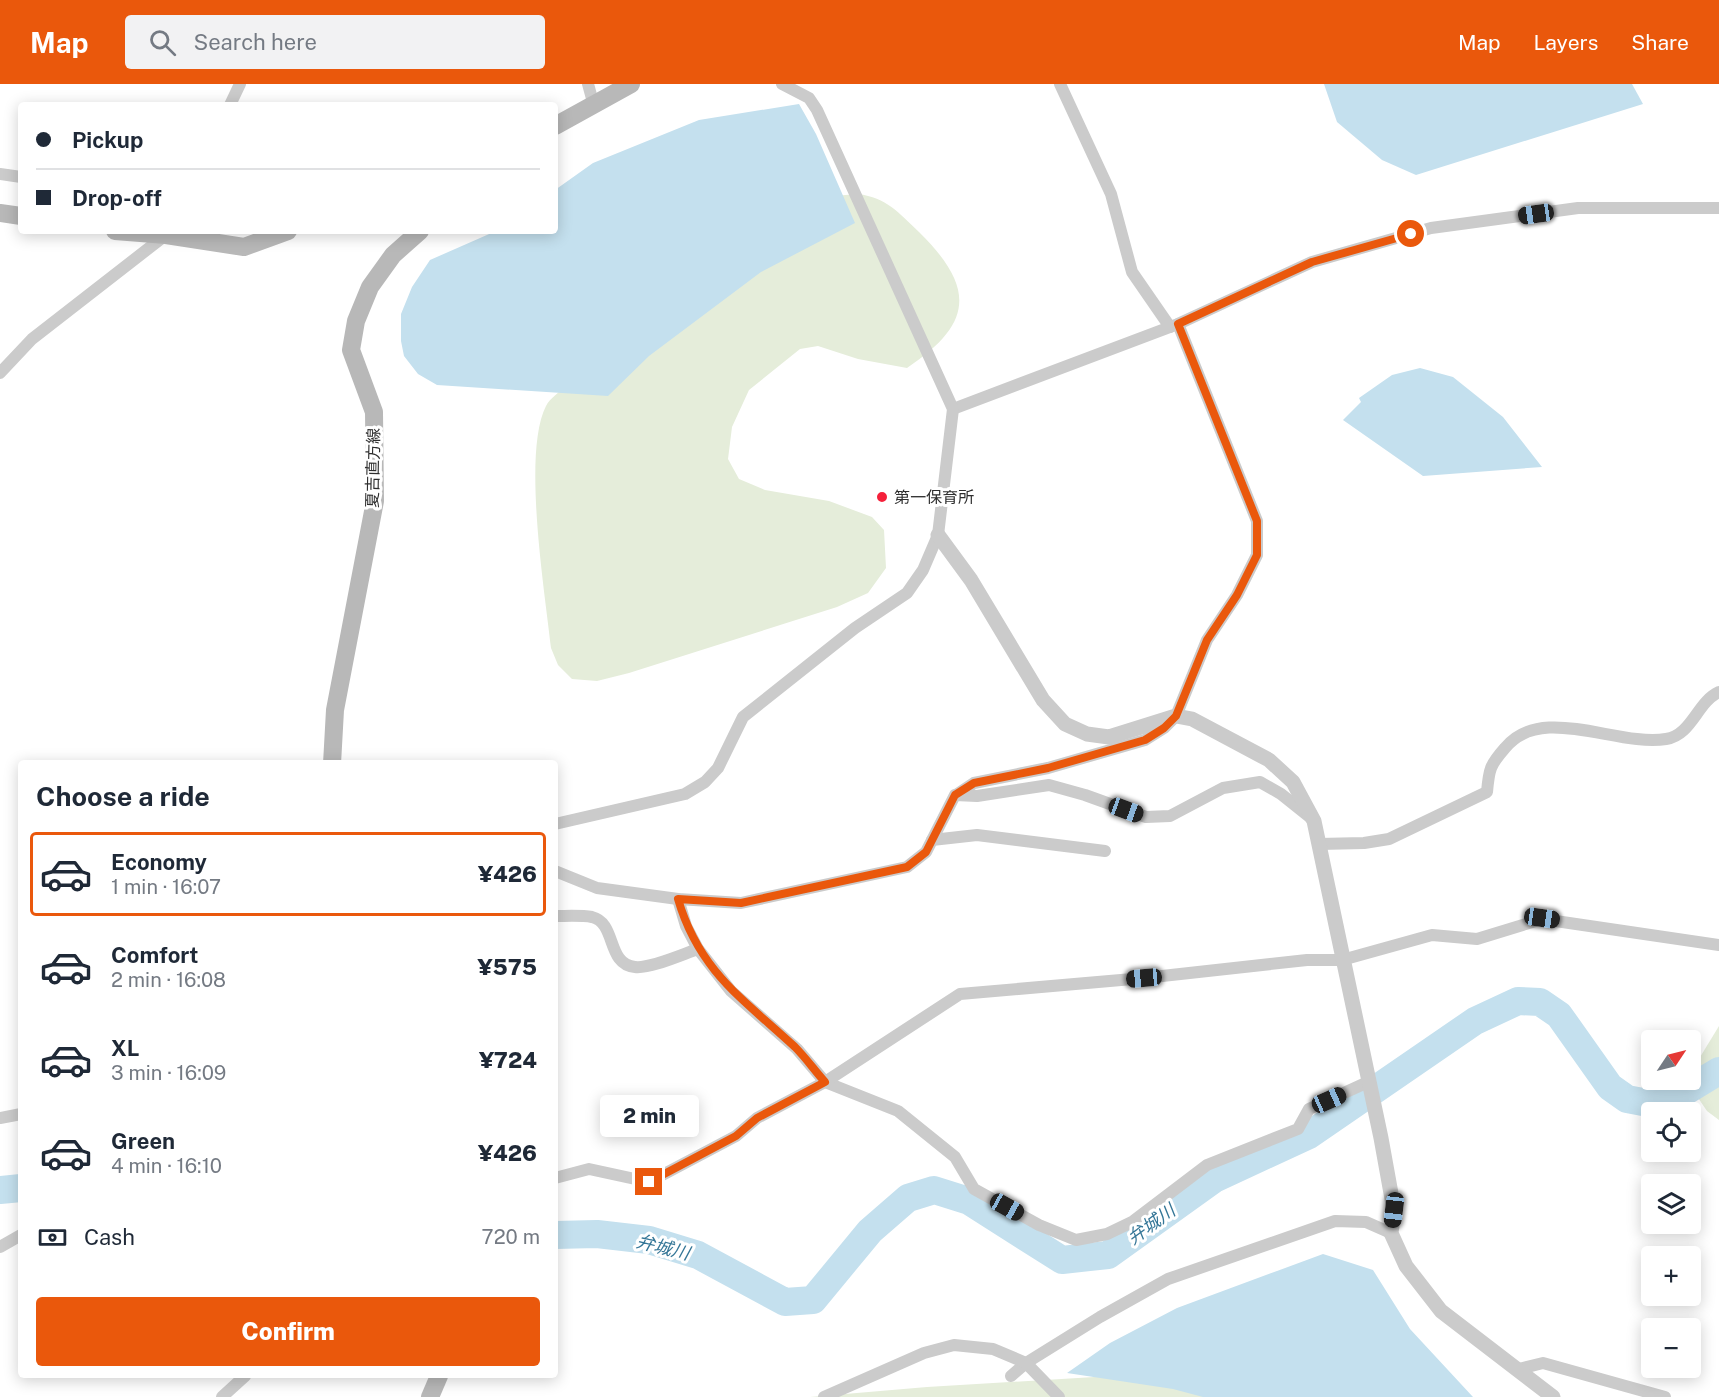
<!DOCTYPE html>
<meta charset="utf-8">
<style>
:root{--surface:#fff;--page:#f2f2f3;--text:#1f2937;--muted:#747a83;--line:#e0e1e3;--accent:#ea580c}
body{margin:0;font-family:"Public Sans","Noto Sans JP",sans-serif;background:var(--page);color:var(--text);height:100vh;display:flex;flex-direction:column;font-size:22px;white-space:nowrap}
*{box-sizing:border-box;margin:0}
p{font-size:20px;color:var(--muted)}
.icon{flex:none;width:33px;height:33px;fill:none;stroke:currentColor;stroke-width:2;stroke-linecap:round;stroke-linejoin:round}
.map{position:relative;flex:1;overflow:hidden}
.details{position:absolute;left:18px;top:676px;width:540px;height:618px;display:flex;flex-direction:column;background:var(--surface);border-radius:6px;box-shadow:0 3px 15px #0003}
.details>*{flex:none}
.guide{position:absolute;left:18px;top:18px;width:540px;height:132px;border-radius:6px;box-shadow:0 3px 15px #0003;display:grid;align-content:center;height:132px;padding:0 18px;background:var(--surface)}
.needle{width:39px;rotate:55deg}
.fabs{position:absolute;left:1641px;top:946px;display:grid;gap:12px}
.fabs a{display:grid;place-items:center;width:60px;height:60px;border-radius:6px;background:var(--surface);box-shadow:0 3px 15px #0003;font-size:30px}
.end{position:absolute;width:27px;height:27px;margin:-14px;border:8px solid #ea580c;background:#fff;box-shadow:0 0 0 3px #fff}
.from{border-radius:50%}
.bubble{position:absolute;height:42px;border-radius:6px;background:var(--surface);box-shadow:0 3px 15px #0003;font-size:20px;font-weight:800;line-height:42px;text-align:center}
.car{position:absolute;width:18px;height:36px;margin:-18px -9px;border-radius:8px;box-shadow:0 0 4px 2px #0007;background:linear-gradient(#222 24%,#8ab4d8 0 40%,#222 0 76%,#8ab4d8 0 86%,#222 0)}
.guide b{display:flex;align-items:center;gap:21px;height:57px;font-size:22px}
.guide b+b{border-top:2px solid var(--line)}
.guide i{width:15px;height:15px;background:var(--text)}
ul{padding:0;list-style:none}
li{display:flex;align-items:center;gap:18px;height:84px;margin:0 12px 9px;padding:0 6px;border:3px solid transparent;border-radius:6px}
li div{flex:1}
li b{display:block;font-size:22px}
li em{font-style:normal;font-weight:800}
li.on{border-color:var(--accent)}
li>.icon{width:54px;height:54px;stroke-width:1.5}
h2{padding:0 18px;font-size:27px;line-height:72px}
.pay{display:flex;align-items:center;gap:15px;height:66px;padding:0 18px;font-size:22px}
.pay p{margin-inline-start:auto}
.cta{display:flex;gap:12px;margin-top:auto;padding:12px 18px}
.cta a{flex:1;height:69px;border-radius:6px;background:var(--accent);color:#fff;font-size:24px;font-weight:800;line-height:69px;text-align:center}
header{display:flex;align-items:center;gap:36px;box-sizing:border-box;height:84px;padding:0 30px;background:var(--accent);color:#fff}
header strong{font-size:28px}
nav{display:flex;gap:33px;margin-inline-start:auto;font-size:21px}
.search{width:420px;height:54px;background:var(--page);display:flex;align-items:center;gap:15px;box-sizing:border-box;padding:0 21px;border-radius:6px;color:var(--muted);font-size:22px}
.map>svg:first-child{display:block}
.green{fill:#e5edda}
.water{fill:#c4e0ee}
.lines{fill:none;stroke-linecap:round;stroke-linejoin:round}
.river{stroke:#c4e0ee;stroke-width:28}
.minor{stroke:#cbcbcb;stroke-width:12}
.tertiary{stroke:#cbcbcb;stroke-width:15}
.secondary{stroke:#b8b8b8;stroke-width:18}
.route{stroke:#ea580c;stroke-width:8}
.poi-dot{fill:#f5203a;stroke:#fff;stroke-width:2}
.labels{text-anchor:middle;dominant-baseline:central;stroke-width:6;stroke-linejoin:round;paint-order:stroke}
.street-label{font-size:16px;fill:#2e2e2e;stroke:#fff}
.poi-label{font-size:16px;fill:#2e2e2e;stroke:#fff;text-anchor:start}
.water-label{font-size:18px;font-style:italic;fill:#347697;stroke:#fff}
</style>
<header>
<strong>Map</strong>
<div class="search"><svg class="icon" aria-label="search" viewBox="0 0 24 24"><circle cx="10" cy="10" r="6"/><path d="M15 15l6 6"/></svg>Search here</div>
<nav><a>Map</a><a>Layers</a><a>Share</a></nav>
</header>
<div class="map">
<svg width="1719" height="1313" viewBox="0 0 1719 1313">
<rect width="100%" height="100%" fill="#fff"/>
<g class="green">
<path d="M858 110C887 114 898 128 919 148 976 204 973 240 907 284L858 275 818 262 800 265 749 306 732 343 728 375 739 395 765 406 829 417 872 433 884 446 886 484 868 509 837 523 629 589 597 597 572 595 558 581 551 564C545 508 522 369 546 322 550 314 560 308 566 302L833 112Z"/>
<polygon points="1719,942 1719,1036 1707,1027 1686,996 1690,996 1691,988"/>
<polygon points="1277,1282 1341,1313 810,1313 927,1303"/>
</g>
<g class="water">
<polygon points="1324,0 1632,0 1643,20 1416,91 1382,76 1337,38"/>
<polygon points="799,20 816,50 855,139 761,188 649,272 608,312 437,301 418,290 404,272 401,257 401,230 412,203 430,176 496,147 555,147 555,106 593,79 699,36"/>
<polygon points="1420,284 1453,293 1503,333 1542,383 1423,392 1343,336 1361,318 1359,314 1392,291"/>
<polygon points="1323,1170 1373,1186 1410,1245 1473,1313 1203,1313 1173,1305 1067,1289 1110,1259 1177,1224"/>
</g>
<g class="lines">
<g class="river">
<polyline points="0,1106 21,1104"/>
<polyline points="555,1151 597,1150 649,1156 698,1171 785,1218 813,1216 870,1147 908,1114 934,1106 969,1117 1062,1176 1108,1171 1214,1095 1309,1051 1475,937 1518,917 1540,918 1559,931 1610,1003 1627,1015 1648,1019 1676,1013 1719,987"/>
</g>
<g class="minor">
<polyline points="588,0 594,22"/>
<polyline points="1060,0 1111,110 1132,188 1170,243"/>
<polyline points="230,21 240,0"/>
<polyline points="0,90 21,93"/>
<polyline points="0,289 32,255 167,150"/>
<polyline points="953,325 1178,240 1312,178 1431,144 1578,124 1719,124"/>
<polyline points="956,711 974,699 1048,684 1145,656 1164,644 1176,632 1207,556 1237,511 1257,471 1257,437 1178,240"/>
<polyline points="555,740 685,710 705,698 718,684 743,633 855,544 907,509 923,486 938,451 953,325 817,26 809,14 782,0"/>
<polyline points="932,756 977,751 1105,767"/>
<path d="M1319 760 1364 759 1389 755 1487 708C1489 685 1490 681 1505 664 1541 619 1617 663 1666 655 1692 651 1697 618 1719 608"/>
<polyline points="555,787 597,804 678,815 741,819 907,783 926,768 955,711 977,712 1049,701 1085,711 1146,733 1170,732 1223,704 1260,698 1281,710 1311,734"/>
<polyline points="678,815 686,842 698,865 731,907 797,965 825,998 898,1027 955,1073 974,1105 1039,1141 1076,1156 1107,1150 1132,1138 1207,1081 1298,1045 1309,1025 1368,998"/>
<path d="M555 832C567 832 581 831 592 833 617 839 606 880 635 883 650 885 683 870 698 865"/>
<polyline points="0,1034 21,1030"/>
<polyline points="555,1094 589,1085 649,1098 736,1052 757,1034 825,998 960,910 1144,894 1307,876 1342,876 1432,851 1477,855 1542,835 1719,861"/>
<polyline points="0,1163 21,1151"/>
<polyline points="1519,1285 1543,1279 1665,1313"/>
<polyline points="1011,1292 1026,1279 1100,1233 1168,1195 1335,1137 1366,1138 1391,1149"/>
<polyline points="222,1313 245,1292"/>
<polyline points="824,1313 924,1269 954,1261 993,1265 1026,1279 1059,1313"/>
</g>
<polyline class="tertiary" points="938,451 971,496 1043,616 1065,640 1087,650 1109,653 1176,632 1192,635 1269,676 1293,698 1314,737 1381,1054 1394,1126 1391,1149 1406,1182 1441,1227 1553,1313"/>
<g class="secondary">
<polyline points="555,42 631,0"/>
<polyline points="0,129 21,132"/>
<polyline points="115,147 166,151 244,163 288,147"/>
<polyline points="332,680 335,626 375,417 374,328 351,266 356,237 370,203 393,171 420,147"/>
<polyline points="430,1313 439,1292"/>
</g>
</g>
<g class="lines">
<path class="route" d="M649 1098 736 1052 757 1034 825 998C815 987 806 974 795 963 743 915 699 887 678 815L741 819 907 783 926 768 955 711 974 699 1048 684 1145 656 1164 644 1176 632 1207 556 1237 511 1257 471V437L1178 240 1312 178 1411 150"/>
</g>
<circle class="poi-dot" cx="882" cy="413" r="6"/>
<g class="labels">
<g class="street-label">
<text transform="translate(373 384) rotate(-89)">夏吉直方線</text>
</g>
<g class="poi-label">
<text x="894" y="413">第一保育所</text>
</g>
<g class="water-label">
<text transform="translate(1151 1140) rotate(-36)">弁城川</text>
<text transform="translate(663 1163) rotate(14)">弁城川</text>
</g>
</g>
</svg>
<div class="fabs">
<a><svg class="needle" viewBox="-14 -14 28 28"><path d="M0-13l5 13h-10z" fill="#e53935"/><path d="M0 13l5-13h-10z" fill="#747a83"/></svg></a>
<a><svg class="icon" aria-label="locate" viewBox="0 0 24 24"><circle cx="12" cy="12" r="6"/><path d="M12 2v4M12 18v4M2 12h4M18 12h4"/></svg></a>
<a><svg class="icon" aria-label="layers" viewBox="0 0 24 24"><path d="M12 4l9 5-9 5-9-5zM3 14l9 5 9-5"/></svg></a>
<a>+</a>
<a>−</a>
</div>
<i class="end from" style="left:1411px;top:150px"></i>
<i class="end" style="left:649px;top:1098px"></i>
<div class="bubble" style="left:600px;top:1011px;width:99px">2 min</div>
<i class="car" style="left:1536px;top:130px;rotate:262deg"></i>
<i class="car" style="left:1126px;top:726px;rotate:110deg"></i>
<i class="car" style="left:1542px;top:834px;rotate:98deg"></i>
<i class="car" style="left:1144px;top:894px;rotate:265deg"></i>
<i class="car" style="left:1329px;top:1016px;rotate:66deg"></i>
<i class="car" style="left:1007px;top:1123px;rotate:119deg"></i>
<i class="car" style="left:1394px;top:1126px;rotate:187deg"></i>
<div class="guide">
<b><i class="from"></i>Pickup</b>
<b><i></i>Drop-off</b>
</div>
<section class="details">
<h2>Choose a ride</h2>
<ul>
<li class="on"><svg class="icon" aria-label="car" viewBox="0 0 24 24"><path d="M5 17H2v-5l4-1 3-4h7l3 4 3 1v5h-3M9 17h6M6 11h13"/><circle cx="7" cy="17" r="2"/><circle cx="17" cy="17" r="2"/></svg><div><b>Economy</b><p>1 min · 16:07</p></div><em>¥426</em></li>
<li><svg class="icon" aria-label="car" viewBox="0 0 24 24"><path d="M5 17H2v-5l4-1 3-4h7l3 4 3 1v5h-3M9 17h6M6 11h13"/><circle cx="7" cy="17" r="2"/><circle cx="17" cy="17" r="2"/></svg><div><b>Comfort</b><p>2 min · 16:08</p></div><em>¥575</em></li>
<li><svg class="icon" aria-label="car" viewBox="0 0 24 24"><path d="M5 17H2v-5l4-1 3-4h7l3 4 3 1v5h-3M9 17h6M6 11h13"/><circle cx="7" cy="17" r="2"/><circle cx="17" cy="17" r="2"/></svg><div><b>XL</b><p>3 min · 16:09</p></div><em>¥724</em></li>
<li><svg class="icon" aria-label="car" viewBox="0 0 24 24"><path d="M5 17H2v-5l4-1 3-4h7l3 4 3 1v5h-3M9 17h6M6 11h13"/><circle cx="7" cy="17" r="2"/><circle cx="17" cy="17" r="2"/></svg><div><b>Green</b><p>4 min · 16:10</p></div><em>¥426</em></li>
</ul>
<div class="pay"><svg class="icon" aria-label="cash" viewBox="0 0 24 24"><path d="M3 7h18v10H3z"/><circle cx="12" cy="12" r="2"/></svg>Cash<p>720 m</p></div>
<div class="cta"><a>Confirm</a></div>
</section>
</div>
